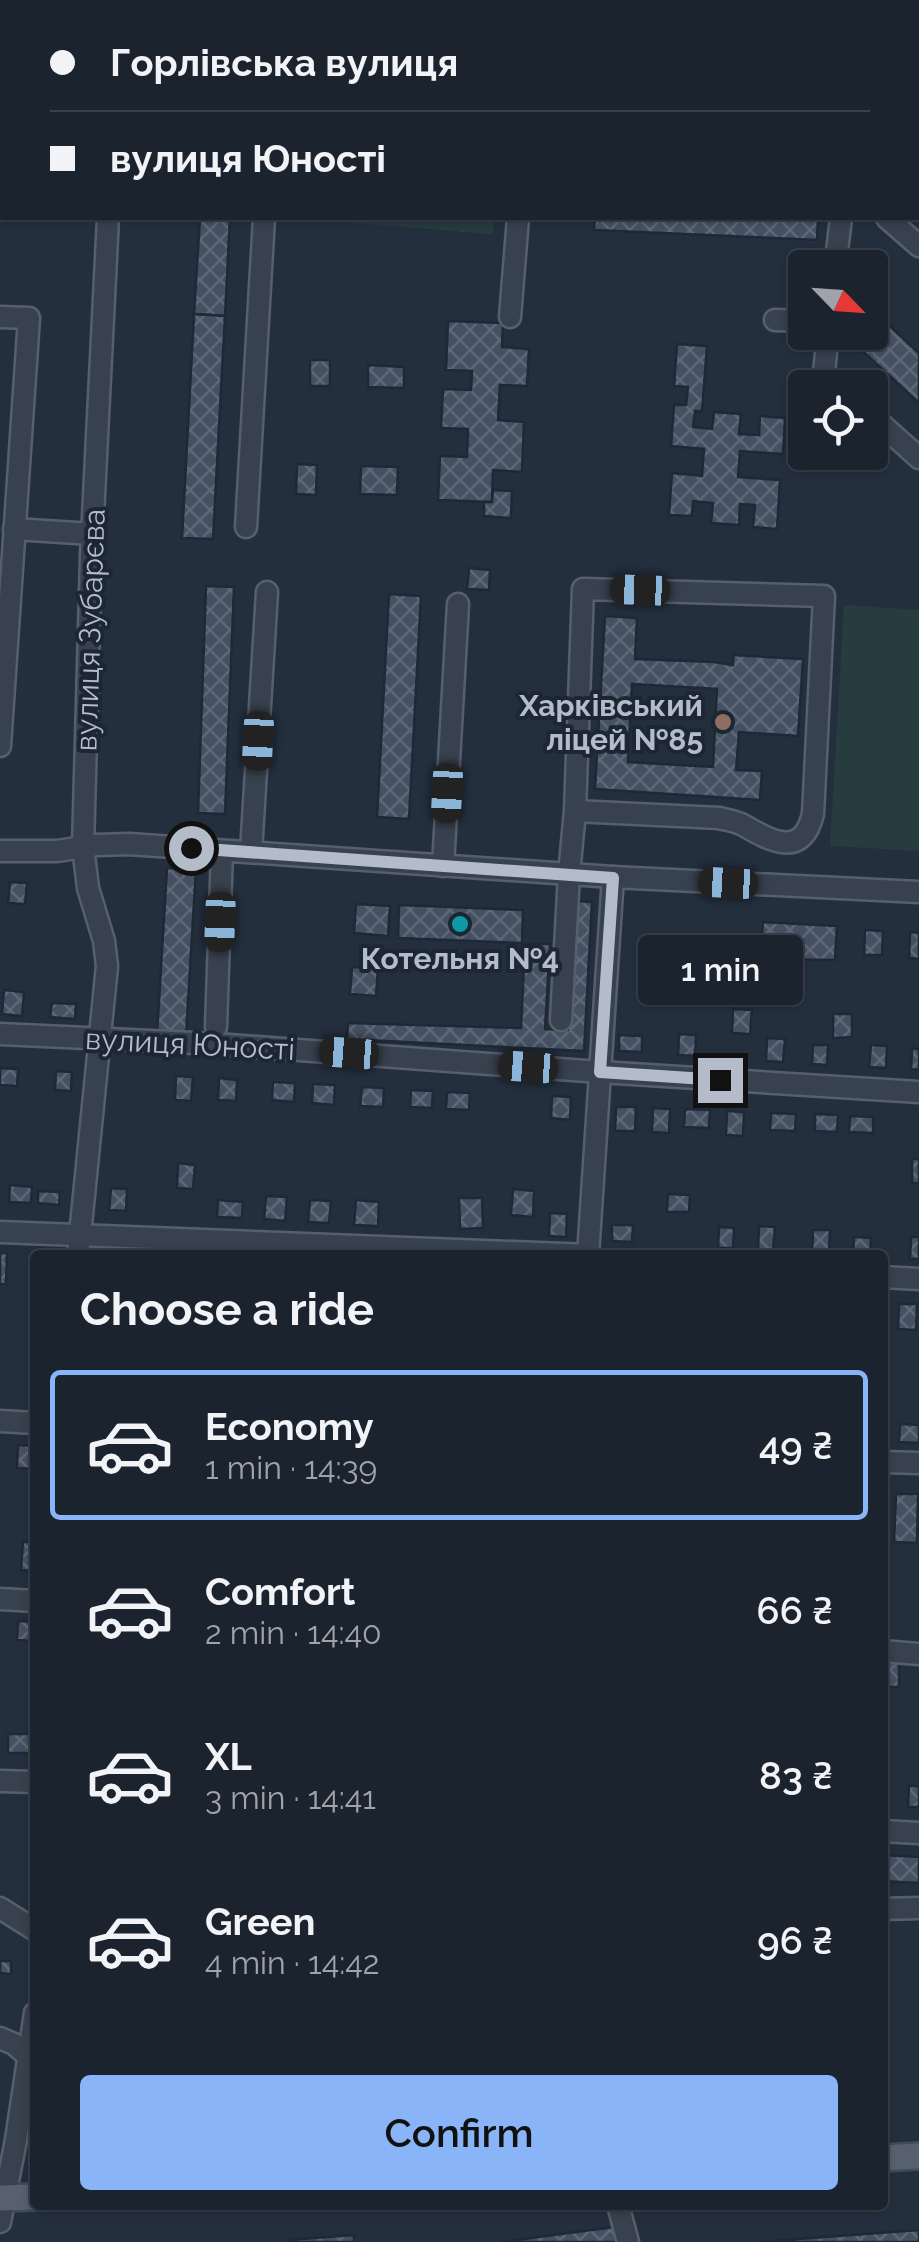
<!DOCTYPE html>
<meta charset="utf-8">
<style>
:root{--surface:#1b232e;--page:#242b36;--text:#f1f3f6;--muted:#a0a4aa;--line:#39404a;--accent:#8ab4f8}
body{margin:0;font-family:Raleway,sans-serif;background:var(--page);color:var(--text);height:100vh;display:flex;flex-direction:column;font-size:38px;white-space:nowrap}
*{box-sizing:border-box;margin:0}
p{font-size:32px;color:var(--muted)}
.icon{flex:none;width:55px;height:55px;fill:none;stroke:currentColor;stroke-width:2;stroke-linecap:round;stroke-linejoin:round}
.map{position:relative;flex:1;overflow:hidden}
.panel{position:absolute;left:30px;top:1250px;width:858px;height:960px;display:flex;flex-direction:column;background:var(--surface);border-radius:10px;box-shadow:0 2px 8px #0004,0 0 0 2px var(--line)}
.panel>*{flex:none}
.top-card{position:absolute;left:0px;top:0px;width:920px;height:220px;box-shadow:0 2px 8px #0004,0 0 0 2px var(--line);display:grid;align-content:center;height:220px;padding:0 50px;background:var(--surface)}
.needle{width:65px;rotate:115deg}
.controls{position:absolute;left:788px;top:250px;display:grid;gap:20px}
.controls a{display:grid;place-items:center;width:100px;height:100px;border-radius:10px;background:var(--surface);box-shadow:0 2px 8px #0004,0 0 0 2px var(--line);font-size:50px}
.end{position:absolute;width:45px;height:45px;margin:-22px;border:12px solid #b4bcc9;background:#111;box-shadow:0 0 0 5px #111}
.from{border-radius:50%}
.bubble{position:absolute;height:70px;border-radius:10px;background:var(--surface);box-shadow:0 2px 8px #0004,0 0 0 2px var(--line);font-size:32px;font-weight:600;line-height:70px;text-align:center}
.car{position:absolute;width:30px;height:60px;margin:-30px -15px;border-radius:12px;box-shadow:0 0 8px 2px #0007;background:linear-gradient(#222 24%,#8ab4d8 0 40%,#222 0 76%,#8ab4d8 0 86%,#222 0)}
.top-card b{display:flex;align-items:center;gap:35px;height:95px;font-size:38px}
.top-card b+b{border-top:2px solid var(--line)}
.top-card i{width:25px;height:25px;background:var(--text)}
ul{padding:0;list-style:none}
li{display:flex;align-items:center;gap:30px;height:150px;margin:0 20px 15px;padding:0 30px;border:5px solid transparent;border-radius:10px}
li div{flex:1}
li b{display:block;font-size:38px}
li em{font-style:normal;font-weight:600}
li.current{border-color:var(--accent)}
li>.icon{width:90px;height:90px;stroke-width:1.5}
h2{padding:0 50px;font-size:45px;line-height:120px}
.action{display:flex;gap:20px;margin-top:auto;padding:20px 50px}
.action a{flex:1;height:115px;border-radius:10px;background:var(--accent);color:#111;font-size:40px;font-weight:600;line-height:115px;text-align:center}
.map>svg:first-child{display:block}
.green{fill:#263c3f}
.park{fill:url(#park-crowns)}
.building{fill:url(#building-cross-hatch);stroke:#1f2835;stroke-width:2.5;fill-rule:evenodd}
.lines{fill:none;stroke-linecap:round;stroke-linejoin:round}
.minor-casing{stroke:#565f6c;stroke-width:25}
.major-casing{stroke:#414a57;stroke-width:30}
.minor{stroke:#38414e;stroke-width:20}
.major{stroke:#56606e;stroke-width:25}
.route{stroke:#b4bcc9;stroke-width:12}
.education-dot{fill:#8d6e63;stroke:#1d2633;stroke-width:4}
.culture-dot{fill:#0f9aa8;stroke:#1d2633;stroke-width:4}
.labels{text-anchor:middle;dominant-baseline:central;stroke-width:8;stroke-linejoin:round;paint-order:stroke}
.street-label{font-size:30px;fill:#b4bcc9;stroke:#1d2633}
.poi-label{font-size:30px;font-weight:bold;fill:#b4bcc9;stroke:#1d2633;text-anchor:end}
</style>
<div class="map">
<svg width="919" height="2242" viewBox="0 0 919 2242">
<defs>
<pattern id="park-crowns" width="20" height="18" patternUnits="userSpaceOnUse" patternTransform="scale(2.5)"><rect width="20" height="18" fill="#263c3f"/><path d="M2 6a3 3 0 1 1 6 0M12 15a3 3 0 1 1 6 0" fill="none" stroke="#435659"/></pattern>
<pattern id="building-cross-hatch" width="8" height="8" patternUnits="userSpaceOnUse" patternTransform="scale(2.5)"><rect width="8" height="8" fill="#455162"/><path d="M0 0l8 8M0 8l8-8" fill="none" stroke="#5d6877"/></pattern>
</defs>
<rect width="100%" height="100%" fill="#242f3e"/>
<polygon class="green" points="844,605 919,610 919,851 830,846"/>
<polygon class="park" points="319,218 494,218 493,234 319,220"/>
<g class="building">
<rect x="0" y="161" width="2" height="43"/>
<polygon points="200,218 230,218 225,316 194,314"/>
<polygon points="595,218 818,218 817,240 594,230"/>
<polygon points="870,257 887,259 885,284 870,282"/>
<polygon points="870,308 919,353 919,403 844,334 870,332"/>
<polygon points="194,314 225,316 213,539 182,538"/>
<polygon points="448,321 503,323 502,347 529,349 527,386 500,385 498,420 524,422 522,472 493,470 492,502 438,500 440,456 467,457 468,429 441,428 443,389 471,390 472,371 446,370"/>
<polygon points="677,344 707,346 702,411 695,411 693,427 712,429 714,412 741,414 739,434 759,435 760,416 785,418 783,454 740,451 738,477 780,480 777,529 753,527 755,505 740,504 739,525 711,523 713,503 693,501 692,516 669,515 672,473 702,476 704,449 671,446 674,405 686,405 688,387 674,386"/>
<rect x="310" y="360" width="20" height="26"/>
<polygon points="368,365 404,367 404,388 368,387"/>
<polygon points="297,464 317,465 316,495 296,494"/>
<polygon points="361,466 398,467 397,495 360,494"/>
<polygon points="493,490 512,491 511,518 484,516 484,502 492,502"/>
<polygon points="469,568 490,570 489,590 467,589"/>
<polygon points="206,586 234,587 225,814 198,813"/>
<polygon points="389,594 421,596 409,819 377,817"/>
<path d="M605 616 637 618 635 659 714 662 733 665V655L803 659 798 736 739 732 736 770 762 771 760 800 595 789ZM632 684 717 689 713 767 628 762Z"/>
<polygon points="167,868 196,869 186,1035 157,1034"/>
<polygon points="10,882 27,883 25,904 8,903"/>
<polygon points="574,901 592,902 584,1051 347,1039 348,1023 521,1028 525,944 550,944 545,1029 568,1030"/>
<polygon points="356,904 390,906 388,936 354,933"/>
<polygon points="399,905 523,910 522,943 398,938"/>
<polygon points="763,922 837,926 835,960 760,959"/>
<polygon points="865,930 883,931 882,955 864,955"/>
<polygon points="910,932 919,933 919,959 909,958"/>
<polygon points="352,967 378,968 376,996 350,994"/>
<polygon points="4,990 24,992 22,1016 2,1014"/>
<polygon points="52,1003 76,1004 75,1019 50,1017"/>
<polygon points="733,1009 752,1010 750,1034 732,1033"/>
<polygon points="833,1014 852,1014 852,1037 833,1038"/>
<polygon points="679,1034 696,1035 695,1056 678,1055"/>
<polygon points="619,1035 642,1036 642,1052 619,1051"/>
<polygon points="767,1038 785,1039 783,1062 766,1061"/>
<polygon points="813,1045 828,1045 827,1065 812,1064"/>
<polygon points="871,1045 887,1046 886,1068 869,1067"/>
<polygon points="912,1048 919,1049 919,1070 911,1069"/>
<polygon points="0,1068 18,1069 17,1086 0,1085"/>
<polygon points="56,1071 72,1072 71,1091 55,1090"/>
<polygon points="176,1076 193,1077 191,1101 175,1100"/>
<polygon points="219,1078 237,1080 236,1101 218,1100"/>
<polygon points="273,1082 295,1083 294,1102 272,1100"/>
<polygon points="313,1084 335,1085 334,1105 312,1103"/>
<polygon points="362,1087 384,1088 383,1107 360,1106"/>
<polygon points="411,1090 433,1091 432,1108 410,1107"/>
<polygon points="447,1092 470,1093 469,1110 446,1109"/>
<polygon points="552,1096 571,1097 570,1120 551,1118"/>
<polygon points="616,1107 636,1107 635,1131 615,1131"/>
<polygon points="653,1108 670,1109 669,1133 652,1132"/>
<polygon points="685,1109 710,1110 709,1128 684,1127"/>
<polygon points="727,1111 744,1112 743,1136 726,1135"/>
<polygon points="771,1113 796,1114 795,1131 770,1130"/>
<polygon points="815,1114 838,1115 837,1132 815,1131"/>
<polygon points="850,1116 873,1117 873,1133 849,1132"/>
<rect x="912" y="1159" width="7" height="24"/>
<polygon points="178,1163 195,1165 193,1189 177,1188"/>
<polygon points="10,1185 32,1187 31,1203 9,1202"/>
<polygon points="111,1188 127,1189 126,1211 109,1210"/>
<polygon points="513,1189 534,1191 533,1217 511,1215"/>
<polygon points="38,1191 60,1192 59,1205 38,1203"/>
<polygon points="668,1194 690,1195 689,1212 667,1212"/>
<polygon points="266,1196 287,1197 285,1221 264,1219"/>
<polygon points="459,1198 482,1198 483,1228 460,1229"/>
<polygon points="218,1200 243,1202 242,1218 217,1217"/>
<polygon points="310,1200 331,1201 329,1223 308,1222"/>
<polygon points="356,1200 379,1202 378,1226 354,1225"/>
<polygon points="550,1213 567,1214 566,1237 549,1236"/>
<polygon points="612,1225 633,1225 632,1242 612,1241"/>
<polygon points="759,1226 775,1227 773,1251 758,1250"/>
<polygon points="719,1227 734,1228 733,1248 718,1248"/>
<polygon points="813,1230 830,1230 829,1255 812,1254"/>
<polygon points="854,1237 871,1238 870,1255 853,1255"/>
<polygon points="911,1237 919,1237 919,1259 910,1259"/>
<polygon points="0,1253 7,1253 6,1284 0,1284"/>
<polygon points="899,1304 917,1304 916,1330 898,1329"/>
<polygon points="900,1424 919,1425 919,1443 899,1442"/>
<polygon points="18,1445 35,1446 34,1469 17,1468"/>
<polygon points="896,1494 918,1494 917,1543 894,1542"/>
<polygon points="23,1542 35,1542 35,1571 21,1570"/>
<polygon points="18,1621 35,1622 35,1641 17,1640"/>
<rect x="882" y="1663" width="17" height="24"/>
<polygon points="8,1734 34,1734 35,1753 8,1753"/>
<polygon points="909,1786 919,1786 919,1807 908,1807"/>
<polygon points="882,1855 919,1857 919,1883 882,1881"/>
<polygon points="0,1961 11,1961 11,1974 0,1973"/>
<polygon points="614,2227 616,2242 501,2242"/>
<polygon points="919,2230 919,2242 759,2242"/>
<polygon points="354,2235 354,2242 288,2242 288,2240"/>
</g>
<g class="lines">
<defs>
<g id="minor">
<polyline points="890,0 893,2"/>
<polyline points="118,2 118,0"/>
<polyline points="589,2 590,0"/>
<polyline points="866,2 867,0"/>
<polyline points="0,11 2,11"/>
<polyline points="918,24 919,26"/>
<polyline points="887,218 919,246"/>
<polyline points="835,268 841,218"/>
<polyline points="0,317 29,318 0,746"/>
<polyline points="510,317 518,218"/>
<polyline points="775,320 805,321"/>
<polyline points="828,332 824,373 840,388"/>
<polyline points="870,414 919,458"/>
<polyline points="246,527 264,218"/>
<polyline points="14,529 92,534"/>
<polyline points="0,851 57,851 96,845 129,844 613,877 919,892"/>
<polyline points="251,852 267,592"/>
<polyline points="443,866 458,604"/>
<path d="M561 1020 569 874 575 811 583 589 824 596 813 814C802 859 771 841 743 825 736 821 727 820 719 818L575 811"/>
<polyline points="216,1027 222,851"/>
<polyline points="0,1034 216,1044 600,1072 919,1092"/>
<polyline points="0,1232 589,1255"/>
<polyline points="78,1255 107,966 104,941 88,888 83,847 91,556 108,218"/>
<polyline points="588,1255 613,877"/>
<polyline points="882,1277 919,1279"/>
<polyline points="0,1421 35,1423"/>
<polyline points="882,1462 919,1463"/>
<polyline points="0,1599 35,1601"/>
<polyline points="882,1651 919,1654"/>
<polyline points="0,1781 35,1782"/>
<polyline points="882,1831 919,1833"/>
<polyline points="0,1908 35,1930"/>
<polyline points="882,1909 919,1908"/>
<polyline points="0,2038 14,2044 29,2057"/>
<polyline points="618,2205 628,2242"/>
<polyline points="0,2222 16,2140 35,2013"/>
</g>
<g id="major">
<polyline points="882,2158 919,2156"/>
<polyline points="0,2198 35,2197"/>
</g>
</defs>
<use href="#minor" class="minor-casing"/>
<use href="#major" class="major-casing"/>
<use href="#minor" class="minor"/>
<use href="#major" class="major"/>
</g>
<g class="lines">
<polyline class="route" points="191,848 613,878 600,1072 720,1080"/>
</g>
<circle class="education-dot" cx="723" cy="722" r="10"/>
<circle class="culture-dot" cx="460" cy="924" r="10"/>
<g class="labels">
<g class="street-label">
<text transform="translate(90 630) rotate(-88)">вулиця Зубарєва</text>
<text transform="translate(190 1044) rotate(3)">вулиця Юності</text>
</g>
<g class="poi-label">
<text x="703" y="705">Харківський<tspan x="703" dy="34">ліцей №85</tspan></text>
<text x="460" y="958" text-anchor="middle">Котельня №4</text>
</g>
</g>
</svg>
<div class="controls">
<a><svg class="needle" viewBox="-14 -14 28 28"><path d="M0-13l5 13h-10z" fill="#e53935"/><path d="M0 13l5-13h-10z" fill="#a0a4aa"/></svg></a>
<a><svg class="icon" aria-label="locate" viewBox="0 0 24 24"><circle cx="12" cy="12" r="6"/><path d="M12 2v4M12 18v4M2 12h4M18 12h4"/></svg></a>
</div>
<i class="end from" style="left:191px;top:848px"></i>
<i class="end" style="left:720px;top:1080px"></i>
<div class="bubble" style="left:638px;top:935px;width:165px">1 min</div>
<i class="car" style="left:640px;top:590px;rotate:272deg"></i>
<i class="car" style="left:258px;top:741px;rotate:183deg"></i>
<i class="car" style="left:447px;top:793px;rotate:183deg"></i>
<i class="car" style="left:728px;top:883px;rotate:273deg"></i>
<i class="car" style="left:220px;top:922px;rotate:182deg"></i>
<i class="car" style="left:349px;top:1053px;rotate:274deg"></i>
<i class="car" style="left:528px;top:1067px;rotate:274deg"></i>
<div class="top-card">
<b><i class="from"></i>Горлівська вулиця</b>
<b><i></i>вулиця Юності</b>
</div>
<section class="panel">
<h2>Choose a ride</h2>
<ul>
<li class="current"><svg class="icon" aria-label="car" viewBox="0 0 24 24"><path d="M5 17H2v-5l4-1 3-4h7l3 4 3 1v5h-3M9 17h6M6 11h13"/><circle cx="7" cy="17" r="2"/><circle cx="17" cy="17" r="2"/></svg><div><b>Economy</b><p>1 min · 14:39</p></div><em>49 ₴</em></li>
<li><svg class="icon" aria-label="car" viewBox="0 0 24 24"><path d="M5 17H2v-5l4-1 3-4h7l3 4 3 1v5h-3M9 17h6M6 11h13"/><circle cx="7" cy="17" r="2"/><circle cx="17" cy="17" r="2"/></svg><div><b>Comfort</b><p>2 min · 14:40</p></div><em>66 ₴</em></li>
<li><svg class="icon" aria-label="car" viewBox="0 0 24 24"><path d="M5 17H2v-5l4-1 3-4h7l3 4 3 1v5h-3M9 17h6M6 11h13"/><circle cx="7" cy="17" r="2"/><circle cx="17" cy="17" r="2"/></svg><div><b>XL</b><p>3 min · 14:41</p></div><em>83 ₴</em></li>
<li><svg class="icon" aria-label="car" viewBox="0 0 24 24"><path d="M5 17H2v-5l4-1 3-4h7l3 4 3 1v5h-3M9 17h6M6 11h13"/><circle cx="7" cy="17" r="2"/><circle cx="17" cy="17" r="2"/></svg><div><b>Green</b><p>4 min · 14:42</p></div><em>96 ₴</em></li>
</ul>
<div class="action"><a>Confirm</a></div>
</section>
</div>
